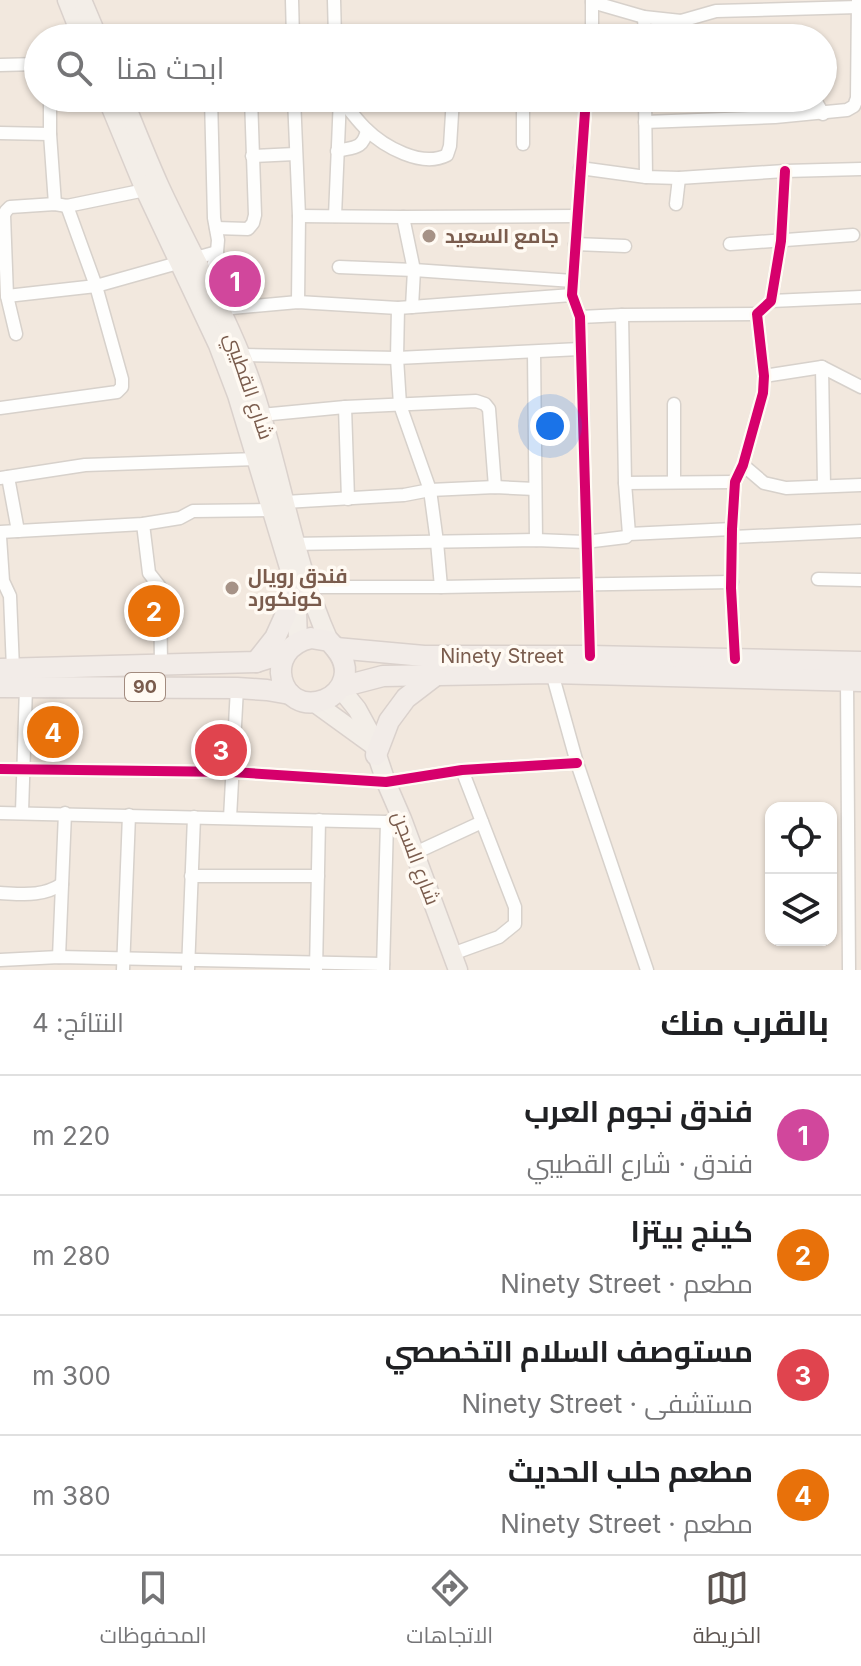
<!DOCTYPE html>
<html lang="ar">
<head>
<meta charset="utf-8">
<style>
	:root { --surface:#fff; --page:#f2f2f2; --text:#202124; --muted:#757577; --line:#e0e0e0; --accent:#5c5450 }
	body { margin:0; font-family:Inter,Cairo,sans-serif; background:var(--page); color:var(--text); direction:rtl }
	.controls { position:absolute; right:24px; bottom:24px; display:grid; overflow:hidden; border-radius:16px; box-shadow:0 2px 6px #0004 }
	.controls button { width:72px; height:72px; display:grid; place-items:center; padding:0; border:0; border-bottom:2px solid var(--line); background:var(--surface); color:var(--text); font:40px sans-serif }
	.you { position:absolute; left:550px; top:426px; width:28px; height:28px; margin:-20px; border:6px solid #fff; border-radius:50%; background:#1a73e8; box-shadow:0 0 0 12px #1a73e833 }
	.badge { display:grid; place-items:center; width:52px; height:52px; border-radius:50%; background:var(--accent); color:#fff; font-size:26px; font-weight:700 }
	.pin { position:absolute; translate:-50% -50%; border:4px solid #fff; box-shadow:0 2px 8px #0006 }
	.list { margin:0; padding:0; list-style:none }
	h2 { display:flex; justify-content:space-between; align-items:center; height:104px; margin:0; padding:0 32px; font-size:34px }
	h2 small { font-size:26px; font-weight:400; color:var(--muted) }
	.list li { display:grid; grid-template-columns:52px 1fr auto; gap:24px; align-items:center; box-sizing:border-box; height:120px; padding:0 32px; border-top:2px solid var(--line) }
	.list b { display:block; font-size:30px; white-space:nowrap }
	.list p { margin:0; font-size:26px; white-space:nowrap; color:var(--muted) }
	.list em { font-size:26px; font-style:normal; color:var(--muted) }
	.icon { flex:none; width:44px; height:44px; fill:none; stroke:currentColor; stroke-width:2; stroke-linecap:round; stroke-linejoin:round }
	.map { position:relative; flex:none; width:861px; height:970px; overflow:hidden; direction:ltr }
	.search { position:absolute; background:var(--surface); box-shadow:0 2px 6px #0004; left:24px; right:24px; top:24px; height:88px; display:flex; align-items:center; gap:20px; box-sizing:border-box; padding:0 28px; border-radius:44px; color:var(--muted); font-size:30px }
	.sheet { height:584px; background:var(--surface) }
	nav { display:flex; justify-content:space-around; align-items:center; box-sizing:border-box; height:112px; border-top:2px solid var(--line); background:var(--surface); font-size:22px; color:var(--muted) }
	nav a { display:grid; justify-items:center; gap:4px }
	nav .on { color:var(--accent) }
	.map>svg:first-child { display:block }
	.residential { fill:#f2e8de; fill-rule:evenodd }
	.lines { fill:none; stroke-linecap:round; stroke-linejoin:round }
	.minor-casing { stroke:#d7d1cb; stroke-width:15 }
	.primary-casing { stroke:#dad1cc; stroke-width:21 }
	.trunk-casing { stroke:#dad1cc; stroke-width:23 }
	.minor { stroke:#fefefd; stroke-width:12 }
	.primary { stroke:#f3eee8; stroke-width:18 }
	.trunk { stroke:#f2ece8; stroke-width:20 }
	.cycleway-casing { stroke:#fffaf3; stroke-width:15 }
	.cycleway { stroke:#d6006c; stroke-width:10 }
	.poi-dot { fill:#a69286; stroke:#fffaf3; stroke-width:3 }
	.labels { text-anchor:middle; stroke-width:7; stroke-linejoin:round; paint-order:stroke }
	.shield { fill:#fffaf3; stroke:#a28b7f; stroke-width:2 }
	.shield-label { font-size:18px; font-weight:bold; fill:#7a5c4d }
	.poi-label { font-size:20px; font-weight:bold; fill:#7a5c4d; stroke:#fffaf3; text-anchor:start }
	.street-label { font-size:20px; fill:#7a5c4d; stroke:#fffaf3 }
</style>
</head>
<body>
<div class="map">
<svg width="861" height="970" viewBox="0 0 861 970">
	<rect width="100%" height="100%" fill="#f9f5f0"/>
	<path class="residential" d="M0 0H861V970H0ZM38 38H823V98H38ZM771 808H831V940H771Z"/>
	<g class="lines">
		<defs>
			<g id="minor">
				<path d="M292 0 293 38"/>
				<path d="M334 0 335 38"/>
				<path d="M592 2 644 17 681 21 716 11 858 7"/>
				<path d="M644 17 645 38"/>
				<path d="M681 21 687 38"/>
				<path d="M592 38V0"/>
				<path d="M0 65 38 64"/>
				<path d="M50 98V134L55 204"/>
				<path d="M294 98 299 216 298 302"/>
				<path d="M340 98C348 108 356 119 365 128 384 147 422 168 447 155L450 146 453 98"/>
				<path d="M586 98 572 295 580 317 590 656"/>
				<path d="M645 98 646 177"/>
				<path d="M814 98 823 114"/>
				<path d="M645 122 775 117 847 110 854 106 857 98 858 0"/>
				<path d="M0 133 50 134"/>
				<path d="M523 144V98"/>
				<path d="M337 151C353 147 363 150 367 130"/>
				<path d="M252 156 295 154"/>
				<path d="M580 168 646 177 679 178 785 171 861 169"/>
				<path d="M676 204 679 178"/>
				<path d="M299 216 403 217 577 216"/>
				<path d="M335 216 340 98"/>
				<path d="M403 217 414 270 412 307"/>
				<path d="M216 228 248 229 253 223 255 215 251 98"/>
				<path d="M575 244 625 246"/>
				<path d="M730 244 853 235"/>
				<path d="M339 267 414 270 573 281"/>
				<path d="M204 274 213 267 217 252 218 240 214 218 211 98"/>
				<path d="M7 296 96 286 217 252"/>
				<path d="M771 301 861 297"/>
				<path d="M398 308 397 358 400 405 430 490 437 542 441 587"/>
				<path d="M221 309 298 302 398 308 572 295"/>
				<path d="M622 315 625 483 629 534"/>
				<path d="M580 317 622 315 757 314"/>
				<path d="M16 334 7 296 4 215 6 211 10 207 55 204 67 206 145 190"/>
				<path d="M534 352 536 540"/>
				<path d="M241 355 397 358 580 349"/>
				<path d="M822 367 824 486"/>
				<path d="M764 376 822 367 861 387"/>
				<path d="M674 404V482"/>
				<path d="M345 407 348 499"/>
				<path d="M0 408 117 392 122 387V379L96 286 67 206"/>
				<path d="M261 415 345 407 476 401 485 404 489 409 495 487"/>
				<path d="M743 465 764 483 786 488 861 485"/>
				<path d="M8 477 18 531"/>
				<path d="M0 478 85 465 257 459"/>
				<path d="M625 483 735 482"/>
				<path d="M285 502 404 495 430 490 495 487 535 489"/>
				<path d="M143 524 149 573 160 587 161 665"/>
				<path d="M0 532 143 524 180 518 193 511 272 510"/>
				<path d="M0 537 3 581 10 596 13 669"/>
				<path d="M733 537 861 531"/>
				<path d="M289 544 536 540 585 542 626 537 629 534 732 529"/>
				<path d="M818 579 861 580"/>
				<path d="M309 587H441L732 582"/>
				<path d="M735 659 731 588 732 529 735 482 743 465 763 393 764 376 757 314 771 301 781 241 785 171"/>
				<path d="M552 673 577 763 647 970"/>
				<path d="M847 680 849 970"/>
				<path d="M0 769 232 772 386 782 462 770 577 763"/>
				<path d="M22 812 26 687"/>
				<path d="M0 813 387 822 402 819"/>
				<path d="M230 818 237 688"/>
				<path d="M415 853 482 822"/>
				<path d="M191 876H318"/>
				<path d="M0 893C23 894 42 897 62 884"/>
				<path d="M452 954 499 937 515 924V907L462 770"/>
				<path d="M59 957 65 813"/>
				<path d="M0 960 59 957 383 964"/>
				<path d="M123 970 129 815"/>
				<path d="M188 970 194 817"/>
				<path d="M316 970 319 820"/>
				<path d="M383 970 387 822"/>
			</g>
			<g id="primary">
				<path d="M67 0 82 38"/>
				<path d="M82 0 98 38"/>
				<path d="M107 98 145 190 218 345 237 395 290 571 297 611 298 642"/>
				<path d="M123 98C135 128 147 158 160 187 190 252 226 312 250 379 280 464 292 559 329 641"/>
				<path d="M340 688 357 709 369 731 386 782 402 819 458 970"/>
				<path d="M315 703 373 745"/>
			</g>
			<g id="trunk">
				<path d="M311 638 329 641C339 651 348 663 344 678 342 688 333 697 324 700 279 716 261 649 311 638Z"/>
				<path d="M336 648 424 656H590L861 662"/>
				<path d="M256 662 275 638 294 596"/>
				<path d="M0 669 256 662 285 653"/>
				<path d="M0 687 237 688 267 690 290 694"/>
				<path d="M341 687 383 676 552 673 861 681"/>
				<path d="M376 755 389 721 406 698 436 675"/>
			</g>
		</defs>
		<use href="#minor" class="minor-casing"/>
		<use href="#primary" class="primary-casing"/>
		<use href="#trunk" class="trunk-casing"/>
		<use href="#minor" class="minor"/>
		<use href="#primary" class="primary"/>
		<use href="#trunk" class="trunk"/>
		<defs>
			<g id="cycleway">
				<path d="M586 98 572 295 580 317 590 656"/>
				<path d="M735 659 731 588 732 529 735 482 743 465 763 393 764 376 757 314 771 301 781 241 785 171"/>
				<path d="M0 769 232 772 386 782 462 770 577 763"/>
			</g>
		</defs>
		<use href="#cycleway" class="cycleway-casing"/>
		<use href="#cycleway" class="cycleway"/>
	</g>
	<g class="poi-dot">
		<circle cx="429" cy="236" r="8"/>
		<circle cx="232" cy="588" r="8"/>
	</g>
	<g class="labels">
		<rect class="shield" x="125" y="673" width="40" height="28" rx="6"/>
		<g class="shield-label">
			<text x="145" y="693">90</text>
		</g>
		<g class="poi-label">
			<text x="445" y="243">جامع السعيد</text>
			<text x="248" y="583">فندق رويال<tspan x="248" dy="23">كونكورد</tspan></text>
		</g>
		<g class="street-label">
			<text transform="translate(249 386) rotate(71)" y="7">شارع القطيبي</text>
			<text x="502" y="663">Ninety Street</text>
			<text transform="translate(416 858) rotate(69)" y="7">شارع السجن</text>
		</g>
	</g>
</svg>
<div class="controls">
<button><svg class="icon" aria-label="locate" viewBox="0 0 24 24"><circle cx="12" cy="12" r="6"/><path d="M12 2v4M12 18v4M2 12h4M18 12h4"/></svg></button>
<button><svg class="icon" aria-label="layers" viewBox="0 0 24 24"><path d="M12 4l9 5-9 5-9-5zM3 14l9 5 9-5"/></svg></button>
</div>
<div class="you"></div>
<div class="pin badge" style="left:235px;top:281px;background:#d1479c">1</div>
<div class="pin badge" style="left:154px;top:611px;background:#e8710a">2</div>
<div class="pin badge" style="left:221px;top:750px;background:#e0444e">3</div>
<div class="pin badge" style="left:53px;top:732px;background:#e8710a">4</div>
<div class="search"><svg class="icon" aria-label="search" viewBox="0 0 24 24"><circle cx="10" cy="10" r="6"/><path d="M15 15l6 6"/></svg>ابحث هنا</div>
</div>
<section class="sheet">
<h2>بالقرب منك<small>النتائج: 4</small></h2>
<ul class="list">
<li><span class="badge" style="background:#d1479c">1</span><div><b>فندق نجوم العرب</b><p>فندق · شارع القطيبي</p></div><em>220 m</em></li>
<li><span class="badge" style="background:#e8710a">2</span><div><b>كينج بيتزا</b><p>مطعم · Ninety Street</p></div><em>280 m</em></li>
<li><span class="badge" style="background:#e0444e">3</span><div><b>مستوصف السلام التخصصي</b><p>مستشفى · Ninety Street</p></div><em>300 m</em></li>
<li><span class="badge" style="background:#e8710a">4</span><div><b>مطعم حلب الحديث</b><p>مطعم · Ninety Street</p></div><em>380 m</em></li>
</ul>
</section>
<nav>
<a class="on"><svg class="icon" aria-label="map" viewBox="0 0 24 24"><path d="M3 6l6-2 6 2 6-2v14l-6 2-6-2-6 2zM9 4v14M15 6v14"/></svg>الخريطة</a>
<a><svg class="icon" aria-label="directions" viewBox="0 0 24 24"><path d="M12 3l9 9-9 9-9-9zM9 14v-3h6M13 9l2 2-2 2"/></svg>الاتجاهات</a>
<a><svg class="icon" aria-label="saved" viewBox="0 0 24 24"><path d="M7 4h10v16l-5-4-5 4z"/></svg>المحفوظات</a>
</nav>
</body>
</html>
